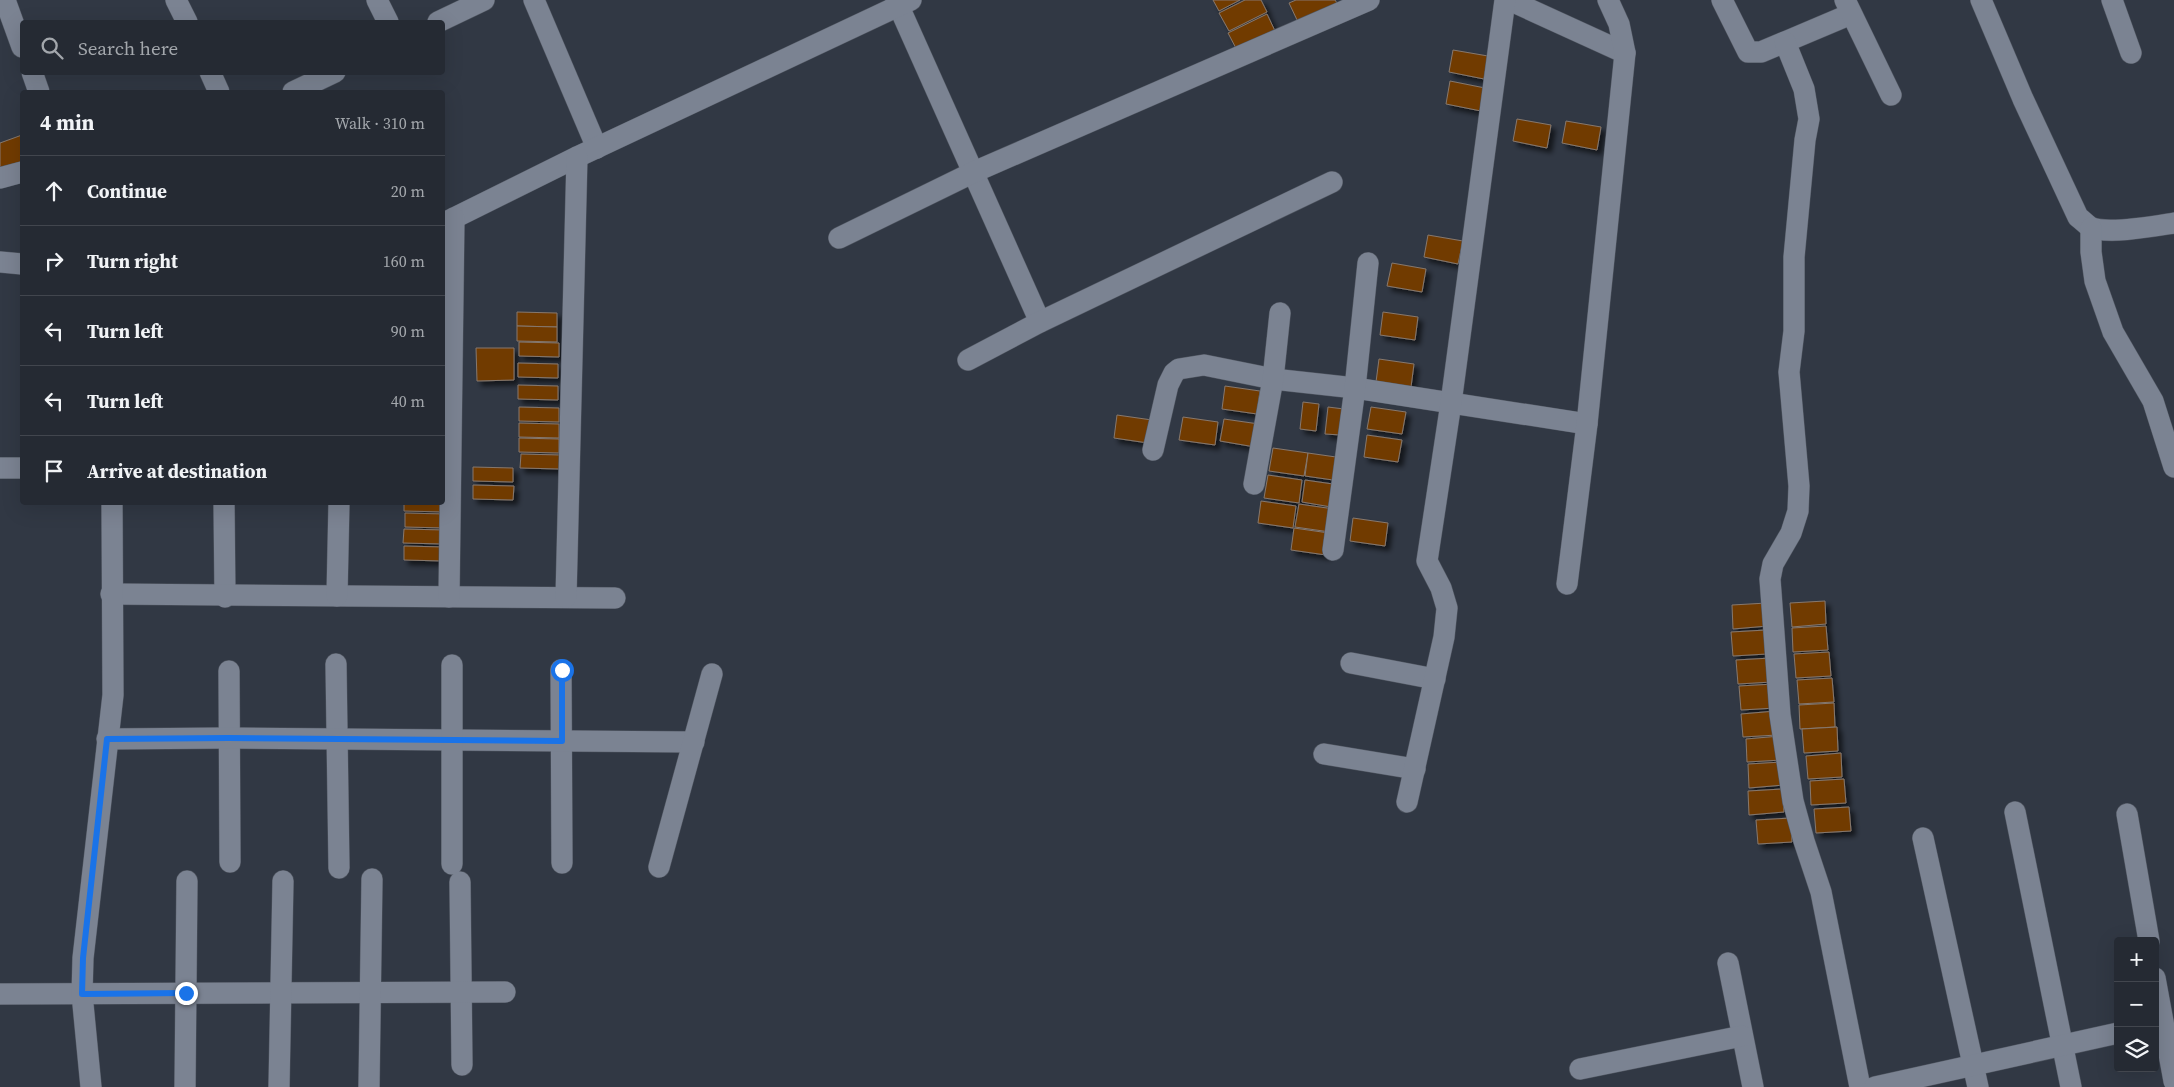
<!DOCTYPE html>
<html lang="en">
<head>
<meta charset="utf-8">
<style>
	:root { --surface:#252a33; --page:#31363f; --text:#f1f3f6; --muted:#a3a7ac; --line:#42464e }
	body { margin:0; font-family:"Source Serif 4",serif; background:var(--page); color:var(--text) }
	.controls { position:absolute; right:15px; bottom:15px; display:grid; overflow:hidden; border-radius:5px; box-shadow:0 5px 20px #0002 }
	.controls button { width:45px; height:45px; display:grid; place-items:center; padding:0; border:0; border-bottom:1px solid var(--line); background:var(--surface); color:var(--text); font:25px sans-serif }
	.stop { position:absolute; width:15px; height:15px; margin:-11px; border:4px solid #1a73e8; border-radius:50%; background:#fff }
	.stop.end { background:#1a73e8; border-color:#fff; box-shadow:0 1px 5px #0008 }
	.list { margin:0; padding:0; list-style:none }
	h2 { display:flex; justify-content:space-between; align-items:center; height:65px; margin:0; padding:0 20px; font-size:21px }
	h2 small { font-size:16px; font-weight:400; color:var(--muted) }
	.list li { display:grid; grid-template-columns:32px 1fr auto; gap:15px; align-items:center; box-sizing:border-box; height:70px; padding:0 20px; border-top:1px solid var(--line) }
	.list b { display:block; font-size:19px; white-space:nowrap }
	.list em { font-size:16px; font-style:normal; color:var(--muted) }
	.icon { flex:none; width:28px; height:28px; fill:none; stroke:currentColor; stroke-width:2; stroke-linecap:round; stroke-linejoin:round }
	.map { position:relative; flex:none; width:2174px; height:1087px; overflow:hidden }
	.search { position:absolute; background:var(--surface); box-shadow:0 5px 20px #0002; left:20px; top:20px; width:425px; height:55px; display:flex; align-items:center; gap:12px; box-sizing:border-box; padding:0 18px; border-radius:5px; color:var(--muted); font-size:19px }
	.panel { position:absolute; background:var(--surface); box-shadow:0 5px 20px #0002; left:20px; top:90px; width:425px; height:415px; border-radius:5px }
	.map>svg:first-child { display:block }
	.building { fill:#713b04; stroke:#86786d; filter:url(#shadow) }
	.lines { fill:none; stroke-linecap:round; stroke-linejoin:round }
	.minor-casing { stroke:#505661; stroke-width:22 }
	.minor { stroke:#7b8392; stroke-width:21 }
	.route { stroke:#1a73e8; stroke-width:6 }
</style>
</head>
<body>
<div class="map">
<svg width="2174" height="1087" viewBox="0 0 2174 1087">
	<defs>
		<filter id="shadow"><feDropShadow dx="4.5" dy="4.5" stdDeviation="2.5" flood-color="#0009"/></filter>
	</defs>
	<rect width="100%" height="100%" fill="#313844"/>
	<g class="building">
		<path d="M1213 0H1240L1219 11Z"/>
		<path d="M1245 0H1261L1267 12 1229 31 1219 13Z"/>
		<path d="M1296 0H1335L1337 3 1298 22 1289 3Z"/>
		<path d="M1267 14 1276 33 1238 52 1228 33Z"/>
		<path d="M1453 50 1488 56 1484 79 1449 72Z"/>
		<path d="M1450 81 1485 88 1481 111 1446 104Z"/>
		<path d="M1517 119 1551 125 1547 148 1513 141Z"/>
		<path d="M1566 121 1601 127 1597 150 1562 143Z"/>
		<path d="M22 135V164L0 172V143Z"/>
		<path d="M1428 235 1463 241 1458 264 1424 257Z"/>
		<path d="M1392 263 1426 269 1422 292 1387 286Z"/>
		<path d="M517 312 557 313V327L517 326Z"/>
		<path d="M1383 312 1418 317 1415 340 1380 335Z"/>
		<path d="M517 326 557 327V342L517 341Z"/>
		<path d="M519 342 559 343V357L519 356Z"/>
		<path d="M476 348H514V380L477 381Z"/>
		<path d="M1379 359 1414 364 1411 387 1376 382Z"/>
		<path d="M518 363 558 364V378L518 377Z"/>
		<path d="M518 385 558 386V400L518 399Z"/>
		<path d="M1225 386 1260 391 1257 414 1222 409Z"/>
		<path d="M1303 402 1319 404 1316 431 1300 429Z"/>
		<path d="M519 407 559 408V422L519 421Z"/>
		<path d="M1328 407 1344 409 1341 435 1325 434Z"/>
		<path d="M1371 407 1406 412 1402 434 1367 429Z"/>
		<path d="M1117 415 1152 420 1148 443 1114 438Z"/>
		<path d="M1183 417 1218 422 1215 445 1179 440Z"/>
		<path d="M1224 419 1259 424 1255 447 1220 441Z"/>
		<path d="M519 423 559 424V438L519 437Z"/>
		<path d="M1367 435 1402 440 1398 462 1364 457Z"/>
		<path d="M519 438 559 439V453L519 452Z"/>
		<path d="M1273 448 1308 453 1304 476 1269 471Z"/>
		<path d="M1308 453 1343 458 1340 481 1305 476Z"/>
		<path d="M521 454 561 455 560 469 520 468Z"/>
		<path d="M473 467 513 468V482L473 481Z"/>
		<path d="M1268 475 1302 480 1299 503 1264 498Z"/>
		<path d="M1305 480 1340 485 1337 508 1302 502Z"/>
		<path d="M473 485 514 486 513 500 473 499Z"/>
		<path d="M1261 501 1296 506 1293 528 1258 523Z"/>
		<path d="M404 502H442L444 512 404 511Z"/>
		<path d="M1299 504 1334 509 1330 532 1295 527Z"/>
		<path d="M405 513 445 514V528L405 527Z"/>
		<path d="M1353 518 1388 523 1385 546 1350 541Z"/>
		<path d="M1294 528 1329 533 1326 555 1291 550Z"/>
		<path d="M404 529 444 530 443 544 403 543Z"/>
		<path d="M404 546 444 547V561L404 560Z"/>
		<path d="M1825 601 1826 624 1792 627 1790 603Z"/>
		<path d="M1767 603 1768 626 1733 629 1732 605Z"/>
		<path d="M1826 626 1828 650 1793 652 1792 628Z"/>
		<path d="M1766 630 1767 654 1733 656 1731 632Z"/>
		<path d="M1829 652 1831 676 1796 678 1794 654Z"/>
		<path d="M1771 658 1772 682 1738 684 1736 660Z"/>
		<path d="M1832 678 1834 702 1799 704 1797 680Z"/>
		<path d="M1774 684 1776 708 1741 710 1739 686Z"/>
		<path d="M1834 703 1835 727 1800 729 1799 705Z"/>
		<path d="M1776 711 1777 735 1743 737 1741 714Z"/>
		<path d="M1837 727 1838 751 1804 753 1802 729Z"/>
		<path d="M1780 736 1782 760 1747 762 1746 739Z"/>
		<path d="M1841 753 1842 777 1808 779 1806 756Z"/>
		<path d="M1782 762 1784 785 1749 788 1748 764Z"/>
		<path d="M1844 779 1846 803 1811 805 1810 781Z"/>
		<path d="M1782 789 1784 812 1749 815 1748 791Z"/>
		<path d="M1849 807 1851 831 1816 833 1814 809Z"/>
		<path d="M1791 818 1792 842 1758 844 1756 820Z"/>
	</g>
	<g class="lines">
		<defs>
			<g id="minor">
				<path d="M5 0 22 47"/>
				<path d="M176 0 187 22"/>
				<path d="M377 0 388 22"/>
				<path d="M534 0 597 148"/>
				<path d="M896 0 1040 322"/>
				<path d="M1509 0 1625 53"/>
				<path d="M1722 0 1748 52H1761L1851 14"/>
				<path d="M1845 0 1891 95"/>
				<path d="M1981 0 2023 99 2078 217C2082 220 2086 224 2090 227 2107 235 2155 226 2174 223"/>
				<path d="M2112 0 2131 53"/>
				<path d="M438 22 484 0"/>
				<path d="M1785 42 1804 89 1809 119 1805 140 1794 257V331L1789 372 1799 486 1798 511 1791 533 1773 564 1770 579 1772 606 1780 715 1793 801 1804 841 1821 892 1860 1087"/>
				<path d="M32 72 39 92"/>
				<path d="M210 72 219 92"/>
				<path d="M293 92 335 72"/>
				<path d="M0 178 22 172"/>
				<path d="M442 224 577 157 911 0"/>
				<path d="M2091 228V252L2095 281 2113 332 2153 401 2174 467"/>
				<path d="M839 238 974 172 1369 0"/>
				<path d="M0 262 22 264"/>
				<path d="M968 360 1040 322 1332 182"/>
				<path d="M1153 450 1168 385 1174 373 1179 369 1204 365 1273 379 1355 388 1587 424"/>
				<path d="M0 468H22"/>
				<path d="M1254 484 1273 379 1280 313"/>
				<path d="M224 502 225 597"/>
				<path d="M1333 550 1355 388 1368 263"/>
				<path d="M1567 584 1587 424 1625 53 1619 24 1608 0"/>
				<path d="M111 594 615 598"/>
				<path d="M337 596 339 502"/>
				<path d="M449 597 454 218"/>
				<path d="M566 597 577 157"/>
				<path d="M1351 663 1435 679"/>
				<path d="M336 664 339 868"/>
				<path d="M561 670 562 863"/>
				<path d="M229 671 230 862"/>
				<path d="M107 739 228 738 694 742"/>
				<path d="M1324 754 1415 769"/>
				<path d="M1407 802 1444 637 1447 608 1441 588 1427 561 1451 403 1505 0"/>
				<path d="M2015 812 2071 1087"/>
				<path d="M2127 814 2149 941"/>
				<path d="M1923 838 1978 1087"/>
				<path d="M452 864V665"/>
				<path d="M659 867 712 674"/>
				<path d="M460 882 462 1065"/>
				<path d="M1728 963 1753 1087"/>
				<path d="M2155 978 2174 1081"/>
				<path d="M0 994 505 992"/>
				<path d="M1580 1069 1742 1036"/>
				<path d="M91 1087 82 994 83 958 113 695 112 502"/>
				<path d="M185 1087 187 881"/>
				<path d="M279 1087 283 881"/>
				<path d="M369 1087 372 879"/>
				<path d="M1875 1087 2118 1033"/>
			</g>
		</defs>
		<use href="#minor" class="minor-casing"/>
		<use href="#minor" class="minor"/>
	</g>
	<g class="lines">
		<path class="route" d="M186 993 82 994 83 958 107 739 228 738 562 741V670"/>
	</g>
</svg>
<div class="controls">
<button>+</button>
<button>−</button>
<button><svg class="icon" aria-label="layers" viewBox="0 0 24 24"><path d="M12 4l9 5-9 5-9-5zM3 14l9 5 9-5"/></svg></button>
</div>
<div class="stop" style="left:562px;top:670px"></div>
<div class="stop end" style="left:186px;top:993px"></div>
<div class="search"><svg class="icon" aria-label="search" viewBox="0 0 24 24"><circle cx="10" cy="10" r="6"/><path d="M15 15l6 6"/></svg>Search here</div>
<section class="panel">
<h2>4 min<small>Walk · 310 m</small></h2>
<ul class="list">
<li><svg class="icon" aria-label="ahead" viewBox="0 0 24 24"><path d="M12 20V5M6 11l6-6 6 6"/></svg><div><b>Continue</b></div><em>20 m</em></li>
<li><svg class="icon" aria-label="right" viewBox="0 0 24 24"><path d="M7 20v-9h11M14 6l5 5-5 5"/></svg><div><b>Turn right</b></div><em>160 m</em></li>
<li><svg class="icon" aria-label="left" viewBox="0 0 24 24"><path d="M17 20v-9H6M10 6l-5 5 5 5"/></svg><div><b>Turn left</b></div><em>90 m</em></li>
<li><svg class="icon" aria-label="left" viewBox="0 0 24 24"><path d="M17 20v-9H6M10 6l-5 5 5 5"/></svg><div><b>Turn left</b></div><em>40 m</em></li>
<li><svg class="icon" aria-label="arrive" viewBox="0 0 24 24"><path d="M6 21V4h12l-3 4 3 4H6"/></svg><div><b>Arrive at destination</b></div></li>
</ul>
</section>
</div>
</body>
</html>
